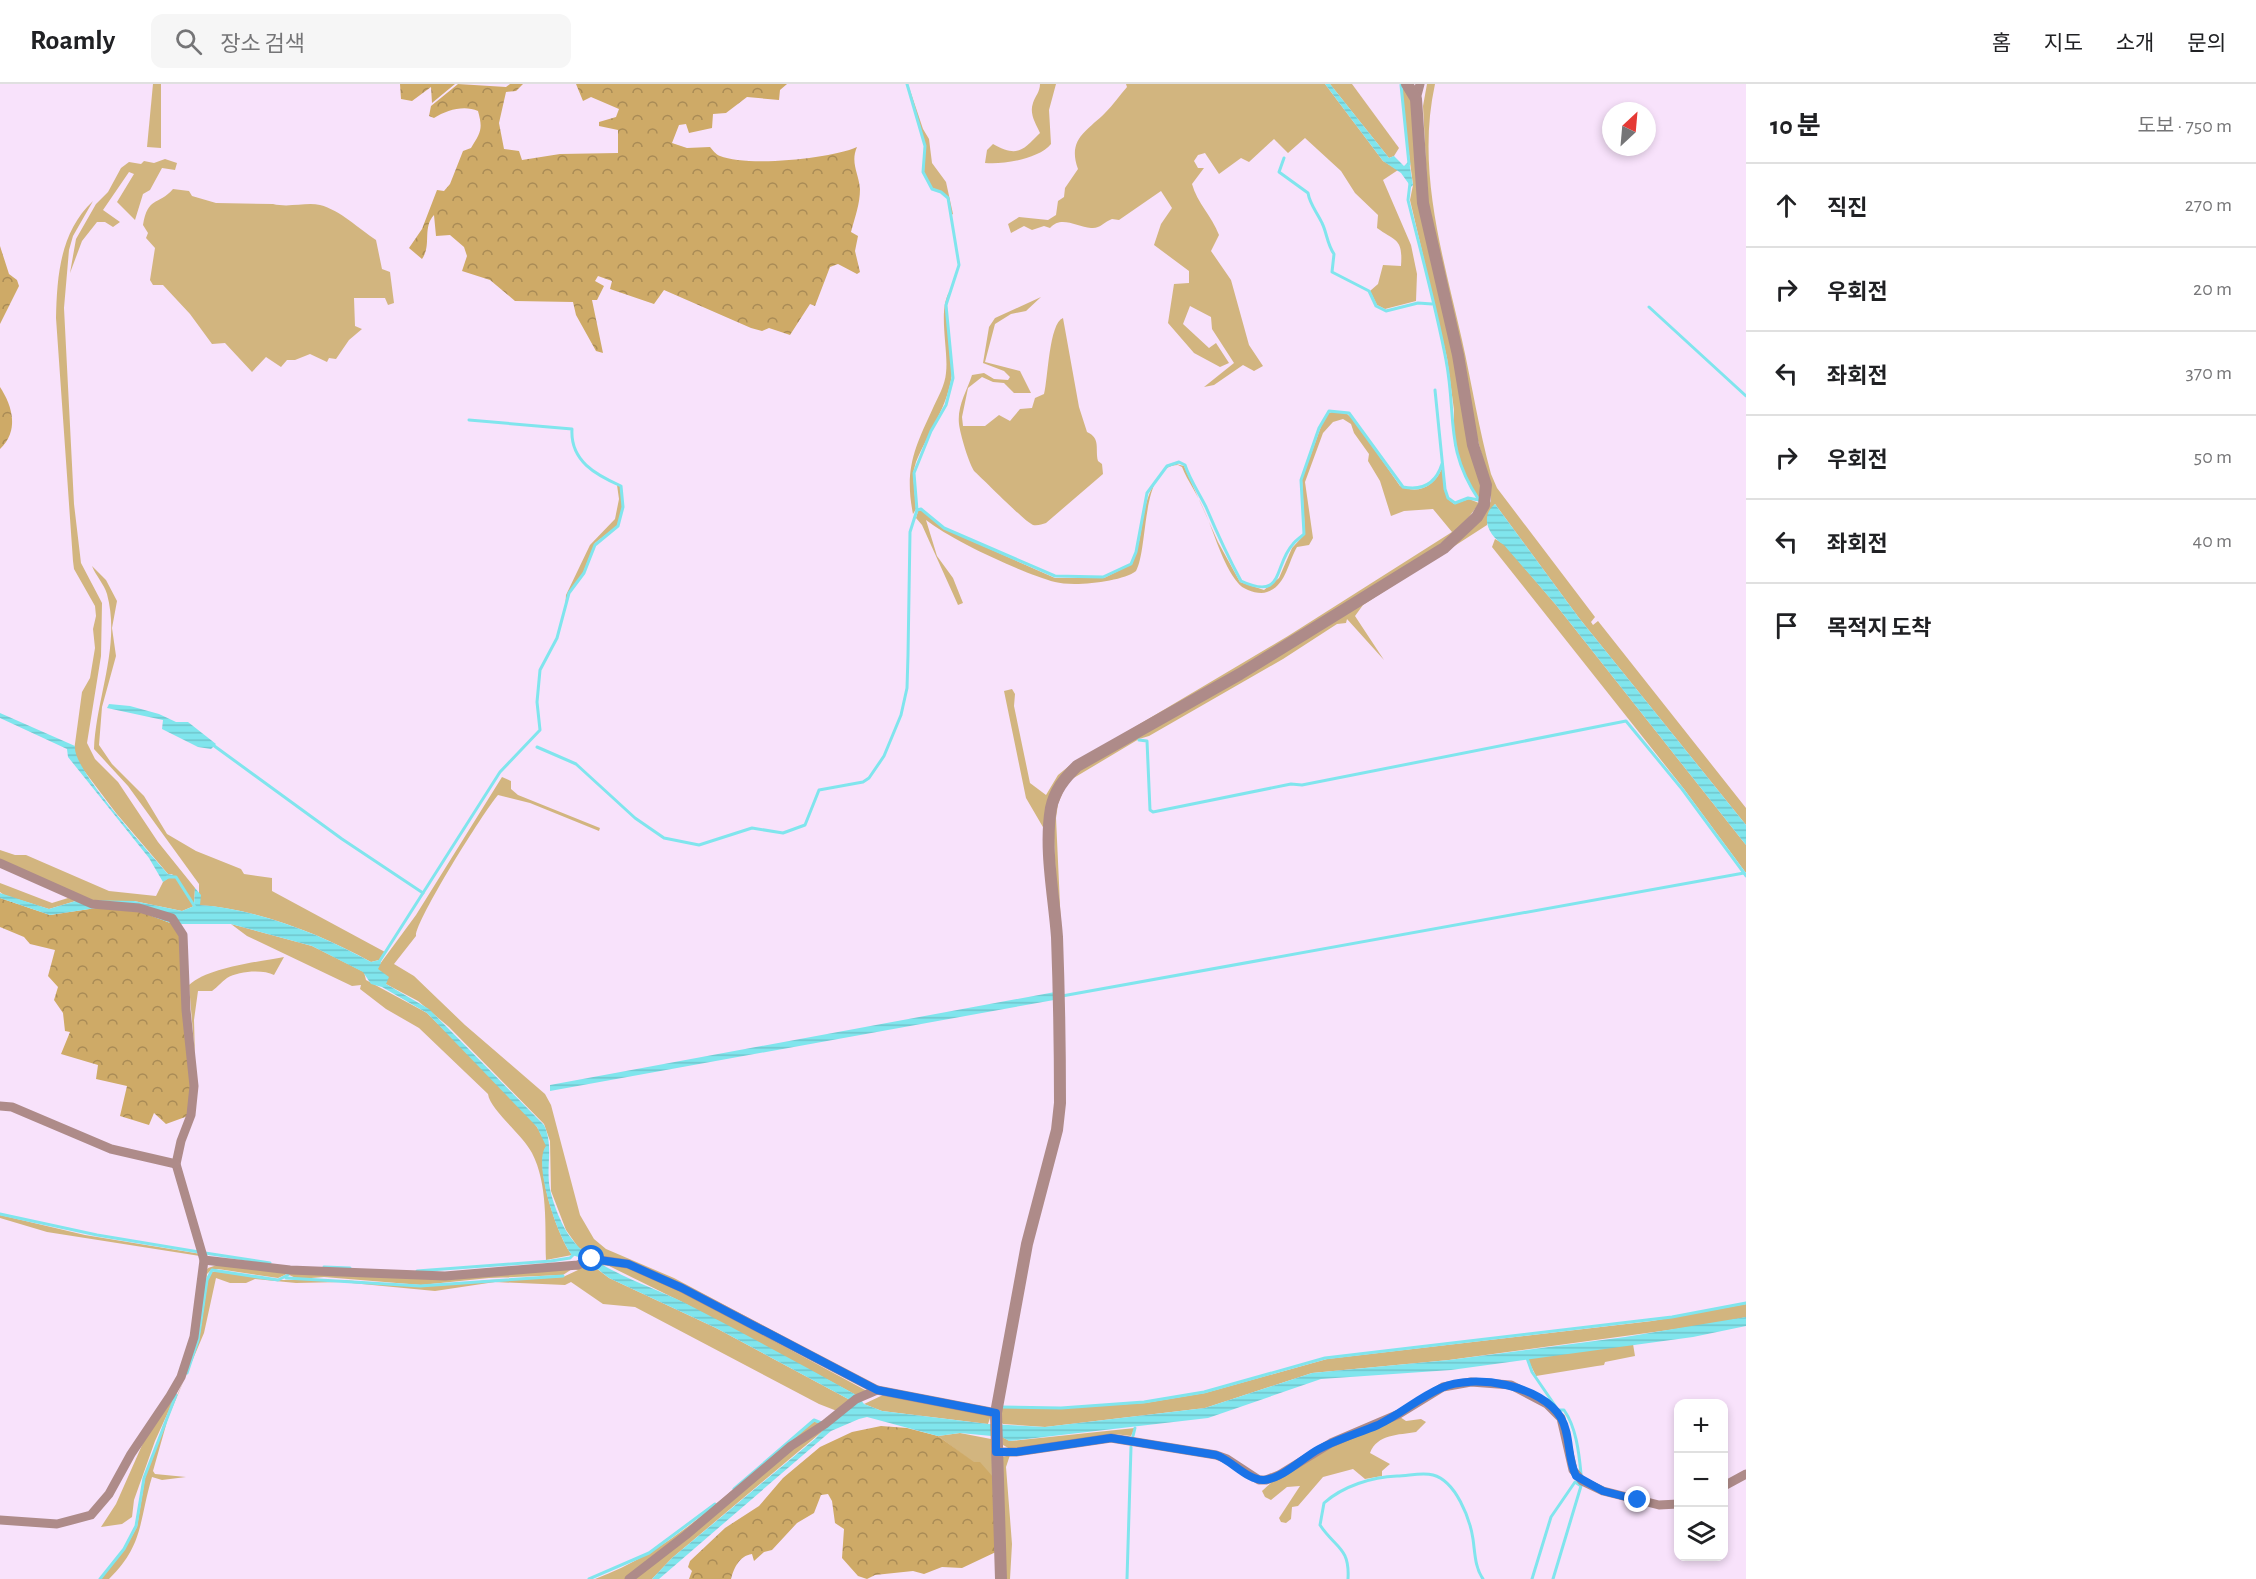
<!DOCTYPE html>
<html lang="ko">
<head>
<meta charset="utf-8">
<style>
	:root { --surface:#fff; --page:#f6f6f6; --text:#202124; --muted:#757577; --line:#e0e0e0 }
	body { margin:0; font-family:"Alegreya Sans","Noto Sans KR",sans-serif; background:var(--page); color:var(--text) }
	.controls { position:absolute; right:18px; bottom:18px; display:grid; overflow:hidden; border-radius:12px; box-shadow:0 3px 9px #0003 }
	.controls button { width:54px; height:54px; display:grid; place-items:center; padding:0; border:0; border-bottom:2px solid var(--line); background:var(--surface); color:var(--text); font:30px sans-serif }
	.compass { position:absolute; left:1602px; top:18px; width:54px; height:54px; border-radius:50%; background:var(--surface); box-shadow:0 3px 9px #0003; rotate:26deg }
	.stop { position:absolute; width:18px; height:18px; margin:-14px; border:4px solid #1a73e8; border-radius:50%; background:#fff }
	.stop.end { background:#1a73e8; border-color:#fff; box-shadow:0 2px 6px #0008 }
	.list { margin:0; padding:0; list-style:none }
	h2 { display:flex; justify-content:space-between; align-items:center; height:78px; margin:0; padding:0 24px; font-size:26px }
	h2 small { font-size:20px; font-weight:400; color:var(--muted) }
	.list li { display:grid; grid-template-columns:39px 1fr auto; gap:18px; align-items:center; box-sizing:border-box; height:84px; padding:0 24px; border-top:2px solid var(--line) }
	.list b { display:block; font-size:22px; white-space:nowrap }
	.list em { font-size:20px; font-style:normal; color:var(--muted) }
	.icon { flex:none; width:33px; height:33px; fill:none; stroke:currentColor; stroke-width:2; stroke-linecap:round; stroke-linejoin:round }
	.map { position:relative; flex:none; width:1746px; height:1495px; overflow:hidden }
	header { display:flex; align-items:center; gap:36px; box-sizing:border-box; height:84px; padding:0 30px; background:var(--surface); border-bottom:2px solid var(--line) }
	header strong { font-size:28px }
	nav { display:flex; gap:33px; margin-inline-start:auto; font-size:21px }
	.search { width:420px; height:54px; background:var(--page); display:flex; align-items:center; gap:15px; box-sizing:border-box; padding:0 21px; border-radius:12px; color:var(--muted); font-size:22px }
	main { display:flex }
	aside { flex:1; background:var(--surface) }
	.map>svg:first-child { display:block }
	.green { fill:#d2b57f }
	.forest { fill:url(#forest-crowns) }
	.water { fill:url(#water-rules) }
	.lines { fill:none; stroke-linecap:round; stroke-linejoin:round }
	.stream { stroke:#80e5ed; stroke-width:3 }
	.minor { stroke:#ae8b89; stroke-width:9 }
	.tertiary { stroke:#ae8b89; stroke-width:12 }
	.route { stroke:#1a73e8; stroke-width:8 }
</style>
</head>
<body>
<header>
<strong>Roamly</strong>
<div class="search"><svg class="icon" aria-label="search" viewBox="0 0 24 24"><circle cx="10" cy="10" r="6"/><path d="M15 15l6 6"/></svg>장소 검색</div>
<nav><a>홈</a><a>지도</a><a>소개</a><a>문의</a></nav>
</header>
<main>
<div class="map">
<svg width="1746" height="1495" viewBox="0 0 1746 1495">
	<defs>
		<pattern id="forest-crowns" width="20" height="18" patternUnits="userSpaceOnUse" patternTransform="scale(1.5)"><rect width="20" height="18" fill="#ceaa67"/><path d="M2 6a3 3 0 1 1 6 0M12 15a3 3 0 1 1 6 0" fill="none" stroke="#a98b56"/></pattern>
		<pattern id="water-rules" width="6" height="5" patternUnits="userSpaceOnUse" patternTransform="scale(1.5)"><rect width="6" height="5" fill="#80e5ed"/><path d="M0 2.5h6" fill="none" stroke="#70c5cc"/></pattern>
	</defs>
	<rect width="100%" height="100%" fill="#f8e2fb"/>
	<g class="green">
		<path d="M153 0H161V64L147 63Z"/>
		<path d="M908 0 923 45 929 55 932 79 946 98 953 130 951 131C949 116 948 109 932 104L924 88 925 62Z"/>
		<path d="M1040 0H1056L1049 26 1051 60C1039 75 1002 81 985 79L987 66 993 60C1018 74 1023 66 1040 49 1036 40 1029 30 1033 19 1035 12 1040 8 1040 0Z"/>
		<path d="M1126 0H1325L1383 77 1398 86 1383 96 1411 161 1417 190 1416 217 1385 225 1377 221 1370 207 1378 200 1383 181 1401 182C1403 154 1396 158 1377 144L1378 131 1355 109 1341 87 1305 54 1288 69 1274 55 1249 78 1241 74 1219 90 1205 69 1198 71 1194 77 1198 84H1204L1192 100C1197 119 1212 132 1219 151L1211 167 1231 196 1249 261 1263 282 1254 287 1243 281 1214 301 1204 303 1234 279 1212 245 1211 233 1190 222 1183 240 1209 264 1216 259 1229 279 1220 283 1194 269 1168 239 1174 200 1189 199V187L1154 161 1161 140 1172 124 1161 107 1119 136 1112 135C1104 138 1100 145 1091 144 1077 143 1061 131 1050 144L1044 142 1032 146 1024 142 1011 149 1008 140 1019 133 1048 136 1056 131 1058 117 1064 113 1065 104 1078 85C1067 55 1087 47 1105 29 1113 21 1120 11 1127 3Z"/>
		<path d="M1330 0H1352L1399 64 1394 72 1389 74Z"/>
		<path d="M1427 0H1435C1416 87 1443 171 1462 256 1472 301 1479 346 1491 390L1497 404 1595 533 1591 538 1593 541 1598 537 1746 724V741L1579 534 1495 420 1487 434V441L1363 521 1355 532 1384 576 1347 535 1346 539 1337 540 1283 575 1149 652 1139 655 1072 695 1065 703 1058 720 1056 734 1064 908H1061L1053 732C1054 710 1065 694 1083 682L1257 582 1449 461 1480 437 1491 417V404L1472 335 1460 264 1428 119 1423 22Z"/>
		<path d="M1404 3 1411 13 1420 121 1482 400 1479 414 1467 397 1454 360V326L1447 274 1410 116 1413 101 1401 9Z"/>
		<path d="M165 75 177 79 175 86 162 84 150 106 143 110 135 136 117 118 134 90 129 88 103 126 120 138 113 143 105 138H97L82 157 70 189 76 155 96 120 108 108 121 84 129 78 141 80 144 77 154 79Z"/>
		<path d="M173 105 189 107 192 112 216 119 273 120C289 124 306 118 320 121 340 126 359 145 376 156L382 185 390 188 394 219 388 221 385 214H354L355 242 362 245 349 256 336 275 329 274 327 278 310 270 295 276H287L281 283 266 273 252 288 225 259 212 260 190 230 163 201H153L150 196 155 164 146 154 148 149 143 141C148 112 158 122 173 105Z"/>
		<path d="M93 117 73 152 69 166 64 224 74 420 81 479 102 519 101 572 87 659 95 675 118 698 158 758 195 804 194 822 182 827 134 817H93L0 777V766L15 771H26L109 807 156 812 163 798 173 790H168L116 729 76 676 74 667 82 608 90 594 95 564 93 545 96 532 95 522 74 485 73 477 56 234C57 192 60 148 93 117Z"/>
		<path d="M952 204C938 231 957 267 951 296 946 325 927 351 916 378L913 389 916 425 913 430C904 385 915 363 933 324 938 313 945 301 946 289 949 265 936 222 952 204Z"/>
		<path d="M1041 213 1026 227 1011 230 995 240 985 278 1020 287 1031 309H1014L1004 299 993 298 982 293 968 304 962 333 963 342H985L999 331 1010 337 1020 325 1032 324 1035 314 1044 310C1048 295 1049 239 1063 234L1079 323 1087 348C1101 354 1095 365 1098 377L1102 380 1103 390 1046 439C1042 440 1038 442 1033 441 1025 438 984 396 975 388 969 381 960 349 959 340 957 322 967 307 972 291L984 289 994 295 1008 296 1010 293 1004 287 983 279 989 243 995 234Z"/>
		<path d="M1335 327 1346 329 1354 336 1400 402C1418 411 1435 402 1442 384L1447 414 1454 420 1469 415 1479 419C1449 468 1365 507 1316 538 1231 589 1147 640 1063 692L1047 750 1026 714 1004 607 1012 605 1015 610 1014 622 1030 699 1046 711 1058 691 1069 682 1288 552 1452 448 1433 425 1404 427 1391 432 1380 397 1368 377 1369 370 1354 349 1351 340 1343 335 1333 338 1323 349 1305 398 1313 454 1309 461 1297 463C1288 478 1286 502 1267 508 1259 511 1243 506 1238 499 1222 480 1214 447 1203 424 1197 409 1188 398 1182 383L1178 381C1140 382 1149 463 1136 487 1122 498 1073 503 1055 498 1022 489 953 457 926 436L937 472 953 494 963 519 958 521 922 441 916 434 918 427 922 426 945 445 1055 494H1104L1132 480C1148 442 1136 415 1168 382L1172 379 1184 382 1218 458 1240 498 1264 506 1279 494 1292 464 1305 450 1302 395 1323 337 1329 329Z"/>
		<path d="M617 401 620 402 623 423 617 442 595 459 583 489 568 510 565 527 566 511 590 461 615 435 619 415Z"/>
		<path d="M1495 455 1504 460 1556 521 1746 761V789L1684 705 1492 463Z"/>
		<path d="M92 482 106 496 117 517 112 544 116 572 102 623 99 661 112 680 144 712 167 750 196 767 241 785 244 790 272 794V807L385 868 379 876 371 878C321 850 257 825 199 821V800L128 702 94 665C96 614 121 562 107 510 104 500 96 492 92 482Z"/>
		<path d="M502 693 511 697V705L518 711 600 744 599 747 530 719 498 711C484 727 415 837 416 852L394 880 414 892 465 941 545 1010 551 1021 580 1131 594 1155 606 1165 674 1194 796 1259 682 1202 593 1174 578 1163 566 1146 551 1107 550 1057 544 1040 449 943 418 917 386 900 377 884 416 831Z"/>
		<path d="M0 799 52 819 68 814 79 816 49 825 4 811 0 808Z"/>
		<path d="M231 840 312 862 364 888 366 896 427 929 526 1029 537 1043 547 1062C532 1079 559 1156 572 1171L546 1176C545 1142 548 1100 532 1069 523 1051 490 1026 488 1010L419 944 386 925 360 905 361 901 352 902 247 852Z"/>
		<path d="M284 873 274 891C263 885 238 887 227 894 221 898 218 903 212 907H198L194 936 195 973 189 901C209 883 258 878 284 873Z"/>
		<path d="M0 1131 85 1151 201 1170 200 1172 47 1148 0 1134Z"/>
		<path d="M588 1178 609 1194 716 1244 850 1316 837 1327 819 1320 635 1223 603 1220 571 1198 565 1201 495 1198 435 1207 341 1198 296 1199 255 1195 246 1199H230L216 1194 204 1249 168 1334 153 1387 155 1390 186 1393 162 1396 152 1393C139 1436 144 1461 109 1495H101L124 1466 137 1443 145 1394 163 1342 185 1294 199 1256 208 1195 212 1188 218 1187 278 1196H344L420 1203 489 1196 563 1193 578 1186 572 1185 563 1191 489 1194 421 1201 324 1193 298 1195 287 1190 278 1194 218 1185 211 1186 207 1190 197 1256 189 1282 155 1357 134 1416 132 1433 122 1440 101 1443 116 1420 147 1350 182 1293 196 1253 204 1190 208 1184 217 1181 268 1187 446 1194 553 1186 577 1183Z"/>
		<path d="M605 1180 628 1182 681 1207 867 1307 858 1312 684 1219Z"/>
		<path d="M1746 1220V1233L1713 1240 1449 1276 1312 1289 1205 1324 1045 1343 1003 1340 1000 1337 999 1323 1062 1324 1145 1319 1205 1309 1327 1275 1652 1237Z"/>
		<path d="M1633 1260 1635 1272 1605 1278 1604 1281 1597 1282 1536 1292 1527 1274Z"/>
		<path d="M883 1311 991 1331 988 1340 882 1327 864 1320Z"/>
		<path d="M1400 1333 1406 1337 1421 1335 1426 1338 1416 1348C1399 1351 1377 1350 1370 1369L1390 1380 1382 1387V1392L1365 1395 1353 1385 1323 1393 1298 1422 1292 1423 1291 1435 1286 1439 1281 1438 1279 1434 1300 1402 1287 1403 1271 1416 1265 1413 1262 1407C1300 1370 1353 1353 1400 1333Z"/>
		<path d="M815 1337 821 1341 625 1495H595C686 1461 740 1393 815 1337Z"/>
		<path d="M1135 1344 1131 1352 1115 1350 1010 1365 1003 1361 1002 1353 1010 1357Z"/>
		<path d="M824 1346 672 1474 652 1495H634L792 1364Z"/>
		<path d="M960 1349 991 1355 994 1394 938 1352Z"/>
		<path d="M1010 1371 1006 1383 1012 1460 1010 1495H1004L1003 1373Z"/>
	</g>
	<g class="forest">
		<path d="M400 0H455L432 19 431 3 412 17 401 15Z"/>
		<path d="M458 0 506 3 510 0H523L516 7 506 8 499 39 504 65 519 67 522 76 560 70 618 69V46L599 42V38L616 33 619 25 591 13 583 17 576 0H787L780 6 779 16 747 13 726 29 713 30 712 44 689 49 686 40 679 41 672 59 687 64 710 63C713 66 715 70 720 72 747 83 830 75 857 63 850 79 859 90 860 105 860 120 855 133 851 148L858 152 855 167 860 188 857 190 838 180 830 183 815 222 810 220 790 251 769 244 762 247 751 244 664 206 654 220 610 205 612 197 598 192 595 197 604 202 597 216H592L603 269 596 267 576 231 573 218 515 217 490 196 462 187 467 172 464 163 450 151 436 152 434 131C422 144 432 161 422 175L409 164 422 145 437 106 444 107 450 100 463 67 471 64C481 48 483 45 478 27 464 21 447 26 434 34L429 32 431 22Z"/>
		<path d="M0 162 9 190 17 196 19 202 0 240Z"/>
		<path d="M0 303C13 323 19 347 0 365Z"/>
		<path d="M0 814 50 831 96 824 141 828 173 840 182 853 192 1002 188 1032 166 1040 154 1029 149 1041 120 1032 127 1002 96 995 98 981 61 970 70 948 65 947 63 929 54 916 58 903 48 892 55 866 30 860 24 853 0 843Z"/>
		<path d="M881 1342 907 1344 938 1352 974 1378H980L994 1394 998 1467 962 1484 942 1483 924 1490 913 1487 875 1491 867 1495 858 1492 842 1474 844 1445 835 1439 832 1417 828 1410 821 1411 814 1429 797 1439 772 1466 764 1468 754 1477 752 1470C739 1472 734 1484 731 1495H689L692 1487 688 1483 690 1477 725 1444 759 1422 783 1394 820 1363 852 1348Z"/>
	</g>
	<g class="water">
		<path d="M1325 0H1330L1389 74 1394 72 1404 82 1409 77 1413 101 1411 103 1401 89 1383 77Z"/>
		<path d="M1495 420 1579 534 1746 741V761L1556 521 1504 461C1489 452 1479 433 1495 420Z"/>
		<path d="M109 620 130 622 159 630 176 638H188L216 660 211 665 198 663 162 645 163 636 107 624Z"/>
		<path d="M0 629 75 662C71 684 151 770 168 790L174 791 163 798 149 774 68 673 67 665 0 634Z"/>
		<path d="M195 804 201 811 200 821C257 825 321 850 371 878L379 876 381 879 378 885 389 893 386 900 429 925 544 1041C553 1060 547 1078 549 1099 551 1115 561 1141 571 1154 593 1185 651 1202 685 1219 743 1249 801 1280 858 1312L864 1320 882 1327 988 1340 1045 1343 1205 1324 1312 1289 1449 1276 1625 1253 1746 1233V1242L1693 1253 1451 1286 1321 1295 1208 1334 1009 1357 1002 1353 960 1349 938 1352 867 1333 859 1335 831 1347 659 1495H652L672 1474 816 1354 850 1316 716 1244 609 1194 585 1175 572 1171C559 1156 532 1080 546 1062L537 1043 427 929 382 903 371 900 363 888 312 862 231 840H173L141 828 96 824 50 831 0 814V809L49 825 79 816 134 817 182 827 194 822Z"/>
		<path d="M1055 908 1054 916 550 1007V1001Z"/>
	</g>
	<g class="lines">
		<g class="stream">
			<path d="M1401 1 1409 80"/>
			<path d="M1284 74 1279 88 1308 109C1310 121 1317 128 1322 139 1327 149 1327 160 1334 170L1332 188 1369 207 1376 222 1386 227 1418 219 1432 220"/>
			<path d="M1410 99 1408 116C1421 169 1436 223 1446 276 1457 333 1444 364 1479 416"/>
			<path d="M1649 223 1746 312"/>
			<path d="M1435 306 1445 405 1448 414 1455 419 1468 414 1479 416"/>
			<path d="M917 426 921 425 944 444 1055 492 1103 493 1131 480 1136 468 1147 409 1167 382 1179 378 1185 381C1190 396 1199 409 1206 423 1217 449 1228 473 1241 497 1285 517 1273 482 1293 460 1296 456 1300 454 1304 450L1301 396 1319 344 1329 327 1349 329 1403 403C1423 407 1436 399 1442 380"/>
			<path d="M1139 656 1147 657 1150 726 1153 728 1291 700 1302 701 1626 637 1682 705 1744 789"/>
			<path d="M213 661 342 755 423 809"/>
			<path d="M537 663 576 680 635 734 664 754 699 761 752 744 783 749 805 741 819 706 863 698 869 694 884 672 901 631 907 604 908 571 910 448 917 426 914 389 931 347 946 321 953 294 946 221 959 181 948 114 941 108 932 105 923 88 925 62 907 0"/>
			<path d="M167 793H176L195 823"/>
			<path d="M379 878 500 688 540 646 537 618 540 586 557 554 569 509 584 489 595 461 618 442 623 423 621 402C596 391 570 377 572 345L469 336"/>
			<path d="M1062 912 1744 789 1746 792"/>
			<path d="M0 1130 97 1151 199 1168"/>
			<path d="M205 1169 270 1179"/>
			<path d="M324 1183 350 1184"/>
			<path d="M417 1187 551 1177 570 1174 575 1169"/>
			<path d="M286 1194 420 1202 563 1192"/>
			<path d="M1527 1274 1532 1288 1558 1326H1564C1576 1343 1579 1368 1581 1390"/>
			<path d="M187 1289 198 1256 207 1196 212 1186 278 1196 288 1191"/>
			<path d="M1002 1323 1061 1324 1144 1318 1204 1308 1325 1274 1672 1233 1746 1219"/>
			<path d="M1133 1352 1135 1344"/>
			<path d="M734 1405 814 1336 824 1340"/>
			<path d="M100 1495 124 1465 136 1442 144 1394 176 1311"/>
			<path d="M589 1495 649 1469 715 1420"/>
			<path d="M1127 1495 1131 1363"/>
			<path d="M1348 1495C1350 1463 1335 1464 1320 1441L1324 1419C1343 1402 1372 1393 1397 1392 1408 1392 1422 1388 1433 1391 1456 1397 1470 1435 1473 1455 1475 1469 1475 1484 1483 1495"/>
			<path d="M1532 1495 1551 1433 1575 1398 1581 1402 1553 1495"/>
		</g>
		<g class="minor">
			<path d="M1416 15 1420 0"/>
			<path d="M0 779 92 820 139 824 172 834 183 851 186 926 194 1002 191 1031 181 1057 176 1080 204 1176 194 1253 181 1293 170 1312 131 1370 109 1410 91 1431 57 1440 0 1436"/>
			<path d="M0 1022 12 1023 111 1065 176 1080"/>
			<path d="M204 1176 290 1186 445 1192 578 1181 592 1175 628 1180 682 1204 877 1306"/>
			<path d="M996 1368H1016L1111 1354 1216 1371 1227 1375 1259 1396H1266L1279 1391 1331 1359 1399 1330 1443 1303 1471 1298 1511 1301 1547 1320 1561 1334 1573 1386 1582 1397 1603 1407 1659 1421 1678 1420"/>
			<path d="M1724 1402 1746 1390"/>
			<path d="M629 1495 686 1451 791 1362 825 1340 856 1315 877 1306 996 1329"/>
		</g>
		<path class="tertiary" d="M1001 1495 996 1329 1027 1160 1057 1046 1060 1019C1060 964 1059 908 1057 853 1054 812 1044 765 1051 724 1055 706 1064 695 1077 682L1240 590 1444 464 1477 433 1484 421 1486 401 1473 361 1458 271 1423 119 1416 15 1407 0"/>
	</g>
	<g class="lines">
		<path class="route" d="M592 1175 628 1180 682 1204 877 1306 996 1329V1368H1016L1111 1354 1216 1371C1231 1376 1248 1397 1264 1396 1284 1394 1302 1374 1319 1365 1338 1355 1359 1349 1378 1341 1401 1330 1418 1314 1441 1304 1474 1289 1542 1301 1561 1334 1571 1351 1567 1374 1576 1392L1603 1407 1638 1416"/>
	</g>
</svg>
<div class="controls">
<button>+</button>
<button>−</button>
<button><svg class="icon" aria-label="layers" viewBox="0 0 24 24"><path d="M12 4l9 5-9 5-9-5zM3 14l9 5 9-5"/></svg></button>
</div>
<svg class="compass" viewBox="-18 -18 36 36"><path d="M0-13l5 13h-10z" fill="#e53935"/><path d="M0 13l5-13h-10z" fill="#757577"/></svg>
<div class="stop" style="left:592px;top:1175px"></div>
<div class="stop end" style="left:1638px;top:1416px"></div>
</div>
<aside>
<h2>10 분<small>도보 · 750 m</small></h2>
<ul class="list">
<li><svg class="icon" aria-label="ahead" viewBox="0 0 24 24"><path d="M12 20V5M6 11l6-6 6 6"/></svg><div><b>직진</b></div><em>270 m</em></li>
<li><svg class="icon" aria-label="right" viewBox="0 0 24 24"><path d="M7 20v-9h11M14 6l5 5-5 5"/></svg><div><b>우회전</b></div><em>20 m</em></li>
<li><svg class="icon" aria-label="left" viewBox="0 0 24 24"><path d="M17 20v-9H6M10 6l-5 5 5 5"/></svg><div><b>좌회전</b></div><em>370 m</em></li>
<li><svg class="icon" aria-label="right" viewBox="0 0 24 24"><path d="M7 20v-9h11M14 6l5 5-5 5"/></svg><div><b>우회전</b></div><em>50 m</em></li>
<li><svg class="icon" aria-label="left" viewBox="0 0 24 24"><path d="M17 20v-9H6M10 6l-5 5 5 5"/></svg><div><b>좌회전</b></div><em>40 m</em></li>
<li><svg class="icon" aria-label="arrive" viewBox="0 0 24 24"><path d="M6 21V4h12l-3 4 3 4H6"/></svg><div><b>목적지 도착</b></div></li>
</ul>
</aside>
</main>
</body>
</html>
